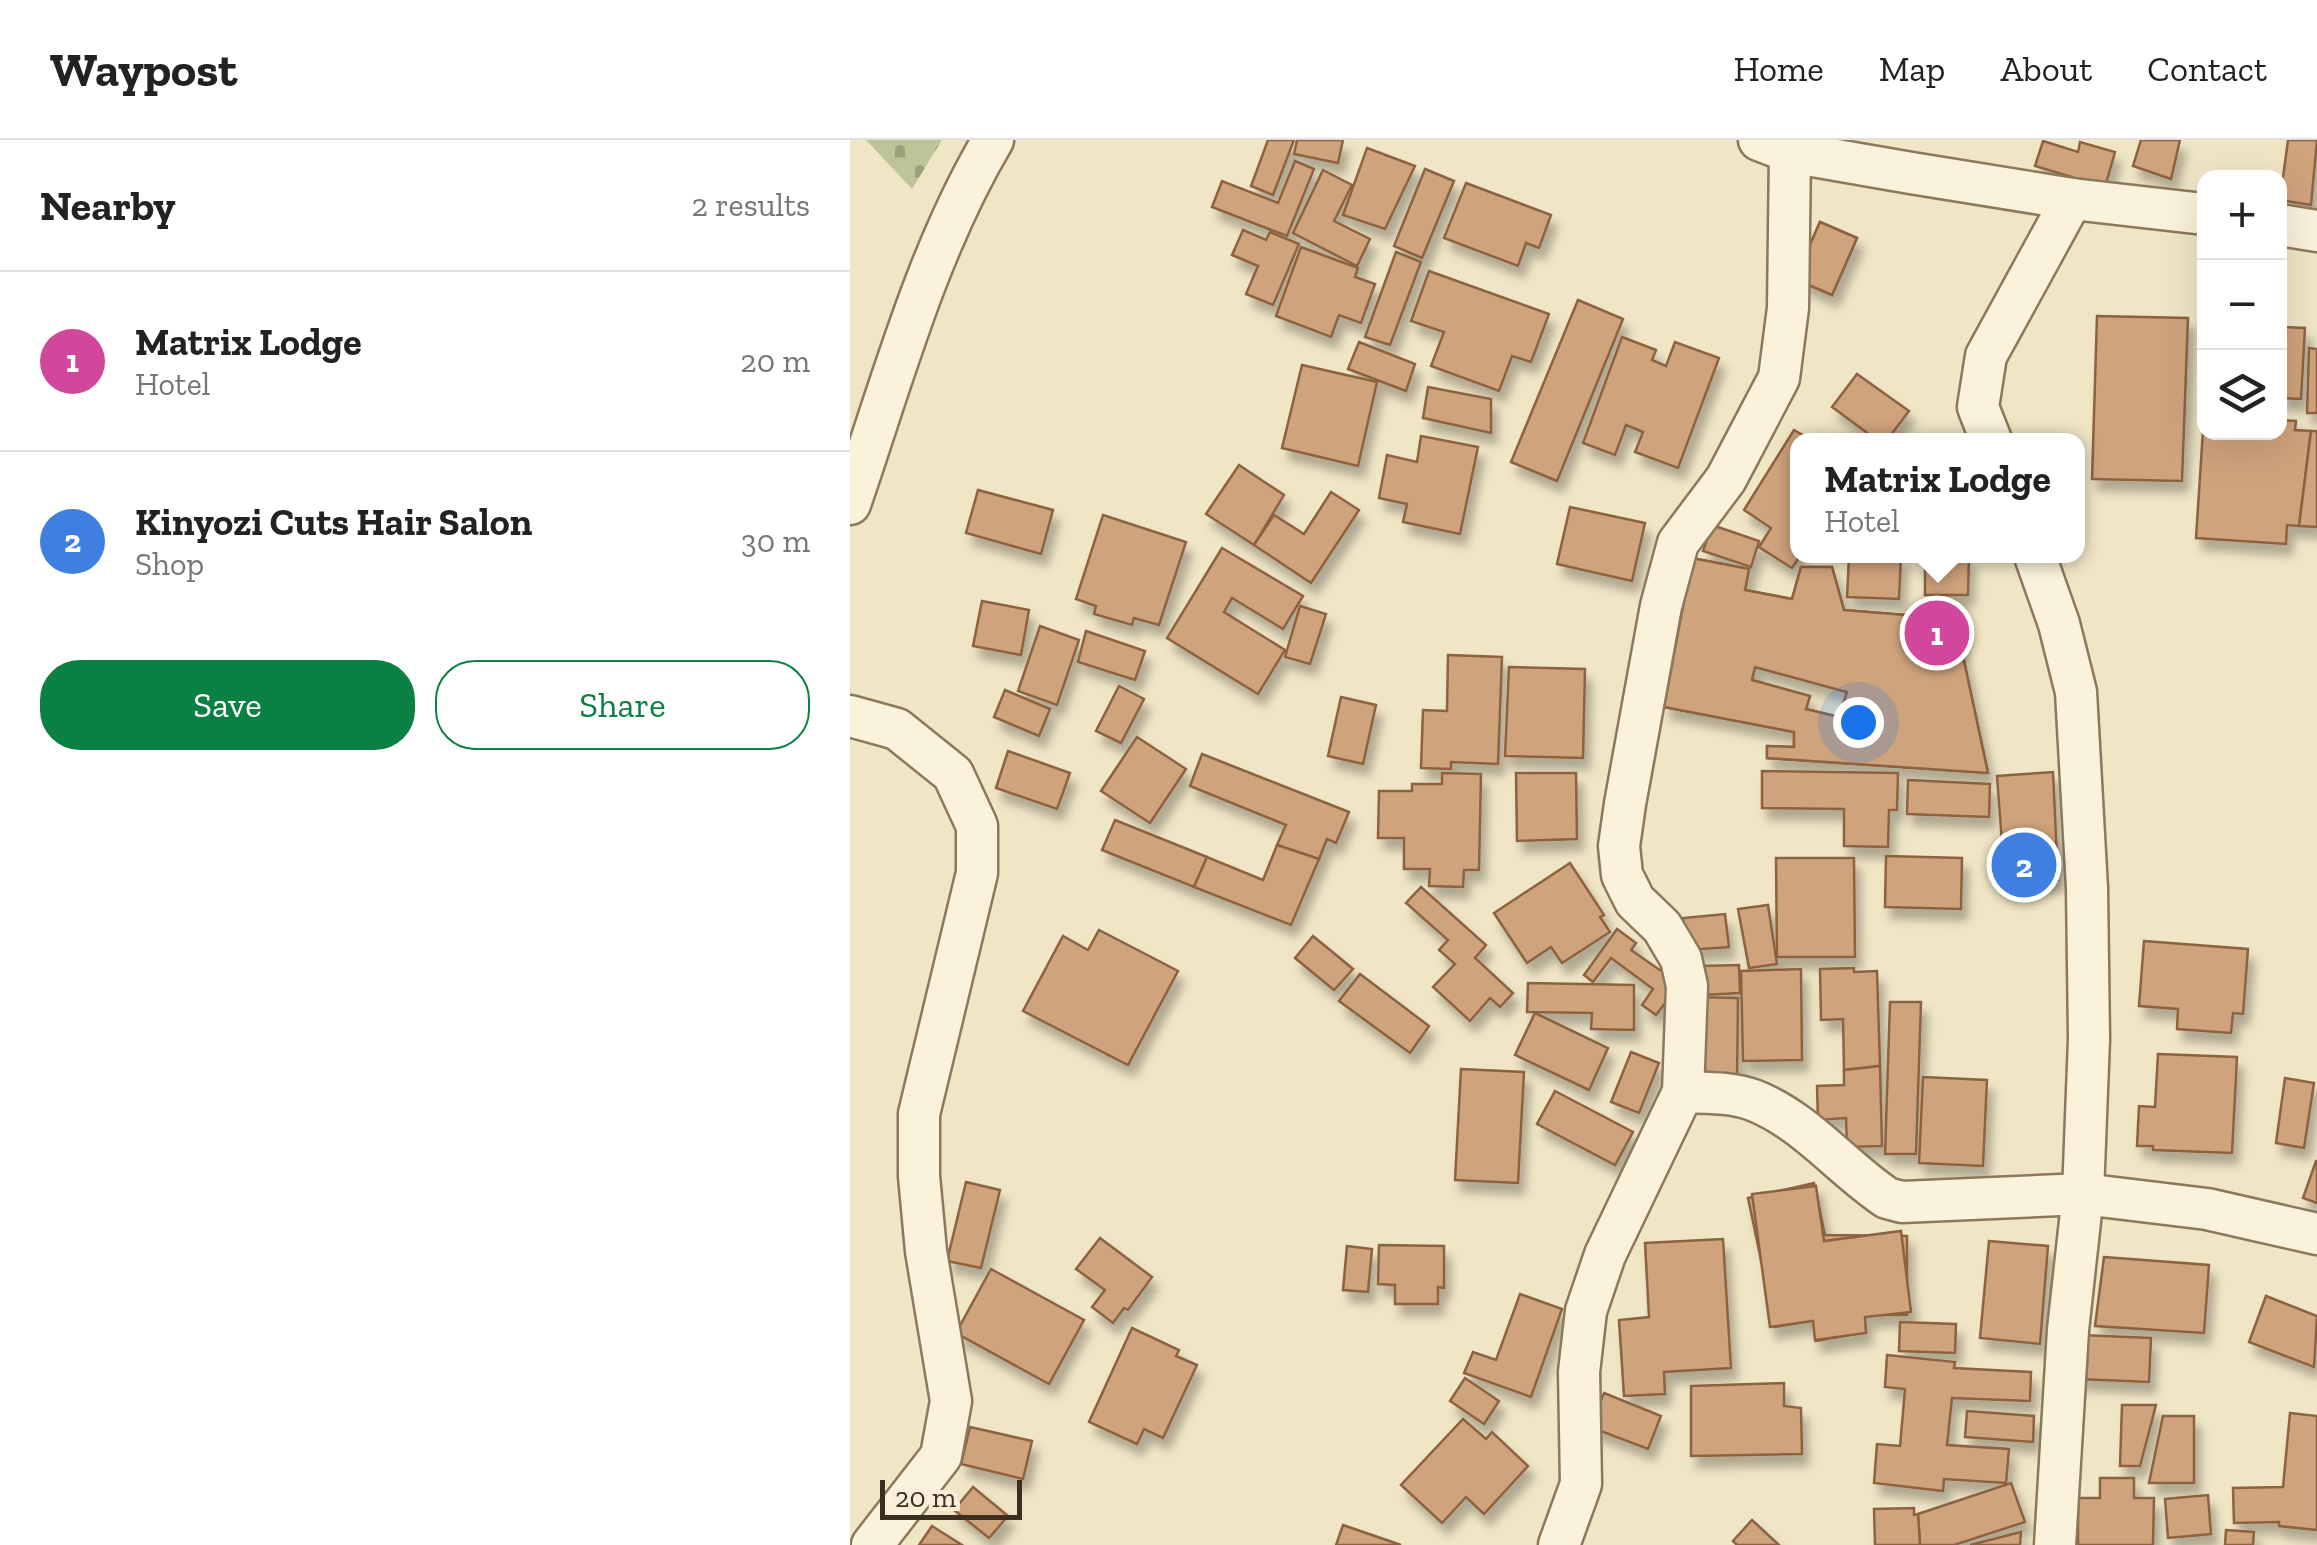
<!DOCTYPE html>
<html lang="en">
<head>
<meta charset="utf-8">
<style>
	:root { --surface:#fff; --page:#f2f2f2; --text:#222; --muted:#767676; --line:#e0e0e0; --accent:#0b8043 }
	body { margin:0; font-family:"Zilla Slab",serif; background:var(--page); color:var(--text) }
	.controls { position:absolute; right:30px; top:30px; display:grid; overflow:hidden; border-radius:20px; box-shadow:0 10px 40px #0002 }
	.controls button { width:90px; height:90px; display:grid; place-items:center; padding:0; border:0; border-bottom:2px solid var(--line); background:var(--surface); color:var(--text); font:50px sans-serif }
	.scale { position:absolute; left:30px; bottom:25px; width:142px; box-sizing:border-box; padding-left:10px; border:5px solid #3c2f1f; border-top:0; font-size:28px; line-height:35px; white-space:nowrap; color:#3c2f1f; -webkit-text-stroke:8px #f7efd6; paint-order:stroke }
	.you { position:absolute; left:1008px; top:582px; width:35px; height:35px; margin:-25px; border:8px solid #fff; border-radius:50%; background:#1a73e8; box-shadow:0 0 0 15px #1a73e833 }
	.badge { display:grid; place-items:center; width:65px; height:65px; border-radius:50%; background:var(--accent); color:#fff; font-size:32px; font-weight:700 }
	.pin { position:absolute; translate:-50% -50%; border:5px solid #fff; box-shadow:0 2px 10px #0006 }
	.popup { position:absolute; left:940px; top:293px; width:295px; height:130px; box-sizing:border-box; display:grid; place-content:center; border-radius:20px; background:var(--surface); filter:drop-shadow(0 2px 8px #0005); font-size:32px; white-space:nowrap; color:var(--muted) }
	.popup b { font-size:38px; color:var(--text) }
	.popup::after { content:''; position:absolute; left:50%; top:100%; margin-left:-20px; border:20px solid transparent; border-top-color:var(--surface) }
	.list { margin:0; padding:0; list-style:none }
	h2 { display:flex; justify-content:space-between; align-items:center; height:130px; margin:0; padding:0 40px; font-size:42px }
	h2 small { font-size:32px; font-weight:400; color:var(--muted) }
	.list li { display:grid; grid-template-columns:65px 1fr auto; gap:30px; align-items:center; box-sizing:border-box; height:180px; padding:0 40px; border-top:2px solid var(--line) }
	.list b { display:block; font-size:38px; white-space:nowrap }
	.list p { margin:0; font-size:32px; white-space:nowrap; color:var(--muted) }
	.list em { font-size:32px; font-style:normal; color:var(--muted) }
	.actions { display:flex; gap:20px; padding:30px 40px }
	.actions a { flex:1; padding:22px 0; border:2px solid var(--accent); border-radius:40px; text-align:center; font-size:35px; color:var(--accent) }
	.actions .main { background:var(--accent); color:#fff }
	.icon { flex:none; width:55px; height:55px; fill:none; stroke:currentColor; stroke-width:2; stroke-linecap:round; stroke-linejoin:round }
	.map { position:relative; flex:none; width:1467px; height:1405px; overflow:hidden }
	header { display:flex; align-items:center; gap:60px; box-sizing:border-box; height:140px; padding:0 50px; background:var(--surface); border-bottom:2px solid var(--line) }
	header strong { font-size:48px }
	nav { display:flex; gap:55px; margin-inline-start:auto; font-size:35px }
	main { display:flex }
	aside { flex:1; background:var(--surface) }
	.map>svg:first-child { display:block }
	.cemetery { fill:url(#cemetery-stones) }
	.building { fill:#cfa37b; stroke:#8d6240; stroke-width:2.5; fill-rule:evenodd; filter:url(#shadow) }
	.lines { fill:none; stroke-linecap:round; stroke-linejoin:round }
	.minor-casing { stroke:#8c785b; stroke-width:45 }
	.minor { stroke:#faf2da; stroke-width:40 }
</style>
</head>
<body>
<header>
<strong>Waypost</strong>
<nav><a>Home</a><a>Map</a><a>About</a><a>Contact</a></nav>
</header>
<main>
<aside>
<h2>Nearby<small>2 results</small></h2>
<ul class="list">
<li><span class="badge" style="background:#d1479c">1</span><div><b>Matrix Lodge</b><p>Hotel</p></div><em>20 m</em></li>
<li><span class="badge" style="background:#3f7fe0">2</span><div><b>Kinyozi Cuts Hair Salon</b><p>Shop</p></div><em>30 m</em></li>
</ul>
<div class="actions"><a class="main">Save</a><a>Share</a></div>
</aside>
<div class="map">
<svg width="1467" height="1405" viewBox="0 0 1467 1405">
	<defs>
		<pattern id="cemetery-stones" width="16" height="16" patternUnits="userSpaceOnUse" patternTransform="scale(2.5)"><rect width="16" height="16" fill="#bcc498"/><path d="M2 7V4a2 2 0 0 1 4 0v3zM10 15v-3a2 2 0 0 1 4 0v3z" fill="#9aa07b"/></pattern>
		<filter id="shadow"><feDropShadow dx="6" dy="11" stdDeviation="5" flood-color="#0004"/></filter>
	</defs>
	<rect width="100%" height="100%" fill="#f0e6c6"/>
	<path class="cemetery" d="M16 0H92L62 49Z"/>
	<g class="building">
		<path d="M418 0H444L423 55 401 46Z"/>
		<path d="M447 0H493L488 23 444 14Z"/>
		<path d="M1291 0H1330L1321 39 1283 26Z"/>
		<path d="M1438 0H1467L1461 65 1430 60Z"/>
		<path d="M1193 1 1228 12 1230 2 1265 12 1255 47 1185 26Z"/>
		<path d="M517 8 565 26 535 89 493 75Z"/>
		<path d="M445 21 464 29 437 96 362 67 372 41 428 63Z"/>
		<path d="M575 29 604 41 572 118 544 106Z"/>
		<path d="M473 30 502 45 484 81 520 99 507 126 443 93Z"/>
		<path d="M616 43 701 75 689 108 676 103 668 126 594 98Z"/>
		<path d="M970 82 1007 98 982 155 945 139Z"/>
		<path d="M970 82 1007 98 982 155 945 139Z"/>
		<path d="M393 90 416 100 420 92 449 104 423 165 396 154 408 126 382 115Z"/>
		<path d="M451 107 508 128 505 137 525 144 511 183 489 175 481 197 426 176Z"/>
		<path d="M546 112 571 122 540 205 515 197Z"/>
		<path d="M579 131 699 174 681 222 662 216 649 251 581 226 594 192 561 181Z"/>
		<path d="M728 160 773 179 707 341 661 322Z"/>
		<path d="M1247 176 1338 178 1332 341 1242 339Z"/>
		<path d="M1432 187 1455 188 1451 259 1430 258Z"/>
		<path d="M772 197 806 210 802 220 816 226 825 202 869 218 828 328 785 312 793 292 776 285 765 315 733 303Z"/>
		<path d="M509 202 565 224 556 251 498 229Z"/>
		<path d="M1459 208 1467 209V273H1457Z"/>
		<path d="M452 225 527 242 508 326 432 308Z"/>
		<path d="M1007 234 1059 271 1037 300H1027L982 267Z"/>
		<path d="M578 247 641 259V293L573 278Z"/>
		<path d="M1354 275V292H1430V280L1446 281 1445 290 1461 291 1449 386 1437 385 1436 404 1346 398Z"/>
		<path d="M944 290 961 300H947V416H950L942 428 909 407 921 388 894 370Z"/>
		<path d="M1461 291H1467V387L1449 386Z"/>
		<path d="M571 296 628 307 610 394 553 382 557 364 529 358 537 315 567 322Z"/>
		<path d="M389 325 434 355 404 405 356 374Z"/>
		<path d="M128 350 203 370 191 414 116 393Z"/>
		<path d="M481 352 509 370 461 443 404 405 424 375 454 394Z"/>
		<path d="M720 367 795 383 782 441 707 424Z"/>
		<path d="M253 375 336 402 309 485 284 478 282 485 244 474 246 466 226 459Z"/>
		<path d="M862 385 909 401 901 427 853 411Z"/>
		<path d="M372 408 453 456 433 489 382 458 374 472 435 510 408 554 317 498Z"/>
		<path d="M999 416H1051L1049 459 997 457Z"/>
		<path d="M1075 416H1119L1118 455H1075Z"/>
		<path d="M842 418 899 429 895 450 942 459 951 427H982L994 470 1105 479 1138 633 917 618V606L944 607V592L814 567ZM905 527 997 552 989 577 956 569 960 556 902 540Z"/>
		<path d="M842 418 899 429 895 450 942 459 951 427H982L994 470 1105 479 1138 633 917 618V606L944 607V592L814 567ZM905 527 997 552 989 577 956 569 960 556 902 540Z"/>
		<path d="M132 461 179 470 171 515 123 506Z"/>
		<path d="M450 466 476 474 460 524 435 517Z"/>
		<path d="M190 486 229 500 207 565 168 551Z"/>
		<path d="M236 491 295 511 285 540 228 522Z"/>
		<path d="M598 515 652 517 648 624 601 622V629L571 628 573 570 597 571Z"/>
		<path d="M659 527 735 529 733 618 655 616Z"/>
		<path d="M269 546 294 559 271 603 246 591Z"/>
		<path d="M155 550 200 569 189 596 144 577Z"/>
		<path d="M491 557 526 565 513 624 478 616Z"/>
		<path d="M287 597 336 629 300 683 251 651Z"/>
		<path d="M158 611 220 633 207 669 146 648Z"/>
		<path d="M352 614 499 672 486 703 477 699 469 719 427 705 436 685 340 646Z"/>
		<path d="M912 631 1048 633 1047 670H1039L1038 707 994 706V669L912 668Z"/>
		<path d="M1203 632 1208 740 1155 744 1147 636Z"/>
		<path d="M592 633 631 634 629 730H614L613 747 579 746 580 729H554V698H528L529 651H562V644H592Z"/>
		<path d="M666 633H726L727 699 667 701Z"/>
		<path d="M1058 640 1140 644 1139 677 1057 674Z"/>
		<path d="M265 680 357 717 344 747 252 710Z"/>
		<path d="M427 705 469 719 441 785 344 747 357 717 413 740Z"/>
		<path d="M1036 716 1112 718 1111 769 1035 767Z"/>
		<path d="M926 718H1004L1005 817H927Z"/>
		<path d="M720 723 754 775 750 777 760 792 712 823 701 807 677 823 644 773Z"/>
		<path d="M571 747 636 805 625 818 663 853 650 867 640 858 620 881 583 847 605 824 589 810 598 800 556 763Z"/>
		<path d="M918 765 927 824 899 828 888 769Z"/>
		<path d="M875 774 879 807 837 810 833 778Z"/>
		<path d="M767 789 786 803 781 810 830 844 806 875 792 865 803 849 761 818 743 842 734 835Z"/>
		<path d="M249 790 328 831 278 925 173 871 213 796 238 810Z"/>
		<path d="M463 796 503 829 484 850 445 818Z"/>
		<path d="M1294 801 1398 809 1393 874 1383 873 1381 893 1327 889 1328 869 1289 866Z"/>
		<path d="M889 825 890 853 851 855 849 826Z"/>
		<path d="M1004 828V832L1027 831 1030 926 994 930 993 879 971 880 970 829Z"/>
		<path d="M951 829 952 920 893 921 891 831Z"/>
		<path d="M510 834 579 886 560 913 489 861Z"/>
		<path d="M678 843 784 845V890L741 889 742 873 677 872Z"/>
		<path d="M843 857 888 858 887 942H843Z"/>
		<path d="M1040 862H1071L1066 1014H1035Z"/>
		<path d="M685 873 758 908 739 950 665 915Z"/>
		<path d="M781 912 809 923 789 973 761 962Z"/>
		<path d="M1308 914 1387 917 1382 1013 1303 1010V1006H1287L1289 966 1305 967Z"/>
		<path d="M1030 926 1032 1006 997 1007 996 978 968 980 967 946 994 945V930Z"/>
		<path d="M611 929 674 932 668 1043 605 1040Z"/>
		<path d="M1073 937 1137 940 1133 1026 1069 1023Z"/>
		<path d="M1435 938 1464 943 1454 1008 1426 1003Z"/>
		<path d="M705 951 783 992 765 1025 687 984Z"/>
		<path d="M1466 1021H1467V1063L1453 1058Z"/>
		<path d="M116 1042 150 1050 131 1128 97 1121Z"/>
		<path d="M964 1043 975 1095 1057 1096V1175H1014L1016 1192 966 1201 963 1180 925 1187 898 1058Z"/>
		<path d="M966 1046 974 1101 1051 1091 1061 1172 1015 1177 1016 1193 965 1200 963 1181 920 1187 902 1054Z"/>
		<path d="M250 1098 302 1137 278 1170 274 1168 263 1183 242 1167 255 1150 226 1129Z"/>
		<path d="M873 1099 881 1228 814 1232 815 1254 774 1256 769 1180 799 1177 795 1103Z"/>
		<path d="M1139 1101 1198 1106 1190 1204 1130 1198Z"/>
		<path d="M529 1105 594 1106V1148L588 1147V1164H545V1145L528 1144Z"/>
		<path d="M497 1106 522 1109 518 1152 493 1150Z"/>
		<path d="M1254 1117 1359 1125 1354 1193 1245 1186Z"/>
		<path d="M141 1129 234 1180 199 1244 106 1193Z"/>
		<path d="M670 1154 712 1169 681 1257 614 1233 623 1212 646 1220Z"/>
		<path d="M1416 1156 1467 1176 1464 1227 1399 1202Z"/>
		<path d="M1050 1182 1106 1184 1105 1213 1049 1211Z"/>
		<path d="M282 1188 329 1210 326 1216 347 1225 313 1298 294 1289 287 1304 239 1282Z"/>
		<path d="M1230 1195 1301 1198 1299 1242 1228 1239Z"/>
		<path d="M1037 1215 1105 1222 1104 1228 1181 1232 1180 1261 1102 1258 1097 1305 1159 1309 1156 1343 1094 1339 1093 1351 1024 1343 1027 1304 1050 1306 1055 1249 1035 1247Z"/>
		<path d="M615 1238 649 1261 634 1284 600 1261Z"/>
		<path d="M934 1243V1266L951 1268 952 1314 841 1316V1246Z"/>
		<path d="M754 1253 811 1276 798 1309 740 1287Z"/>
		<path d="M1272 1265H1306L1290 1326H1270Z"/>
		<path d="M1117 1271 1184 1276 1183 1302 1115 1297Z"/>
		<path d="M1440 1273 1467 1276V1390L1429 1386V1382L1384 1383 1383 1348 1433 1347Z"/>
		<path d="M1313 1276H1344V1343H1299Z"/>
		<path d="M613 1279 636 1299 642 1292 678 1326 634 1374 616 1357 592 1383 551 1345Z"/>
		<path d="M120 1287 182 1301 173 1339 111 1324Z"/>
		<path d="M1250 1338H1284V1358H1304L1303 1405H1228V1358H1250Z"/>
		<path d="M1161 1343 1175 1382 1104 1405H1070L1068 1374Z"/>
		<path d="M123 1347 158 1376 139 1398 104 1370Z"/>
		<path d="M1358 1355 1361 1394 1318 1398 1315 1359Z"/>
		<path d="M1064 1368V1375L1068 1374 1070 1405H1025L1024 1369Z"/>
		<path d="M902 1380 929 1405H887L883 1401Z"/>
		<path d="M493 1385 551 1405H486Z"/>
		<path d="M82 1386 112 1405H69Z"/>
		<path d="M1376 1390 1404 1392 1403 1405H1375Z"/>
		<path d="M1171 1392 1170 1405H1120Z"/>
	</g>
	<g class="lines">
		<defs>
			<g id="minor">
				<path d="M909 0 940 12 1061 33 1222 59 1354 74"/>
				<path d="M1430 85 1467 91"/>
				<path d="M1141 300 1128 267 1136 216 1222 59"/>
				<path d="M0 364C42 242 77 111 143 0"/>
				<path d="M1185 416 1209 484 1226 552 1237 748 1239 899 1233 1054 1218 1190 1205 1405"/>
				<path d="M0 576 47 589 103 634 127 686V733L69 974V1036L76 1111 101 1261 91 1316 22 1405"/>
				<path d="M833 952C857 953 880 952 903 960 955 980 992 1028 1037 1058L1052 1062 1233 1054 1357 1069 1467 1094"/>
				<path d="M709 1405 731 1344 729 1232 736 1171 755 1115 833 952 837 846 831 819 812 787 785 761 772 735 769 706 775 664 811 466 828 403 876 339 929 238 938 168 940 12"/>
			</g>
		</defs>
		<use href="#minor" class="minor-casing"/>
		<use href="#minor" class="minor"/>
	</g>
</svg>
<div class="controls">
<button>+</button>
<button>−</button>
<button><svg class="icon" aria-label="layers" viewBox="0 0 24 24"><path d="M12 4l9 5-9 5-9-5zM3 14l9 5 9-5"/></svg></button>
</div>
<div class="scale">20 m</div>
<div class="you"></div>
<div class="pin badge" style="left:1087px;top:493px;background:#d1479c">1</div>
<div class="popup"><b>Matrix Lodge</b>Hotel</div>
<div class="pin badge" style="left:1174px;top:725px;background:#3f7fe0">2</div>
</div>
</main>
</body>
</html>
